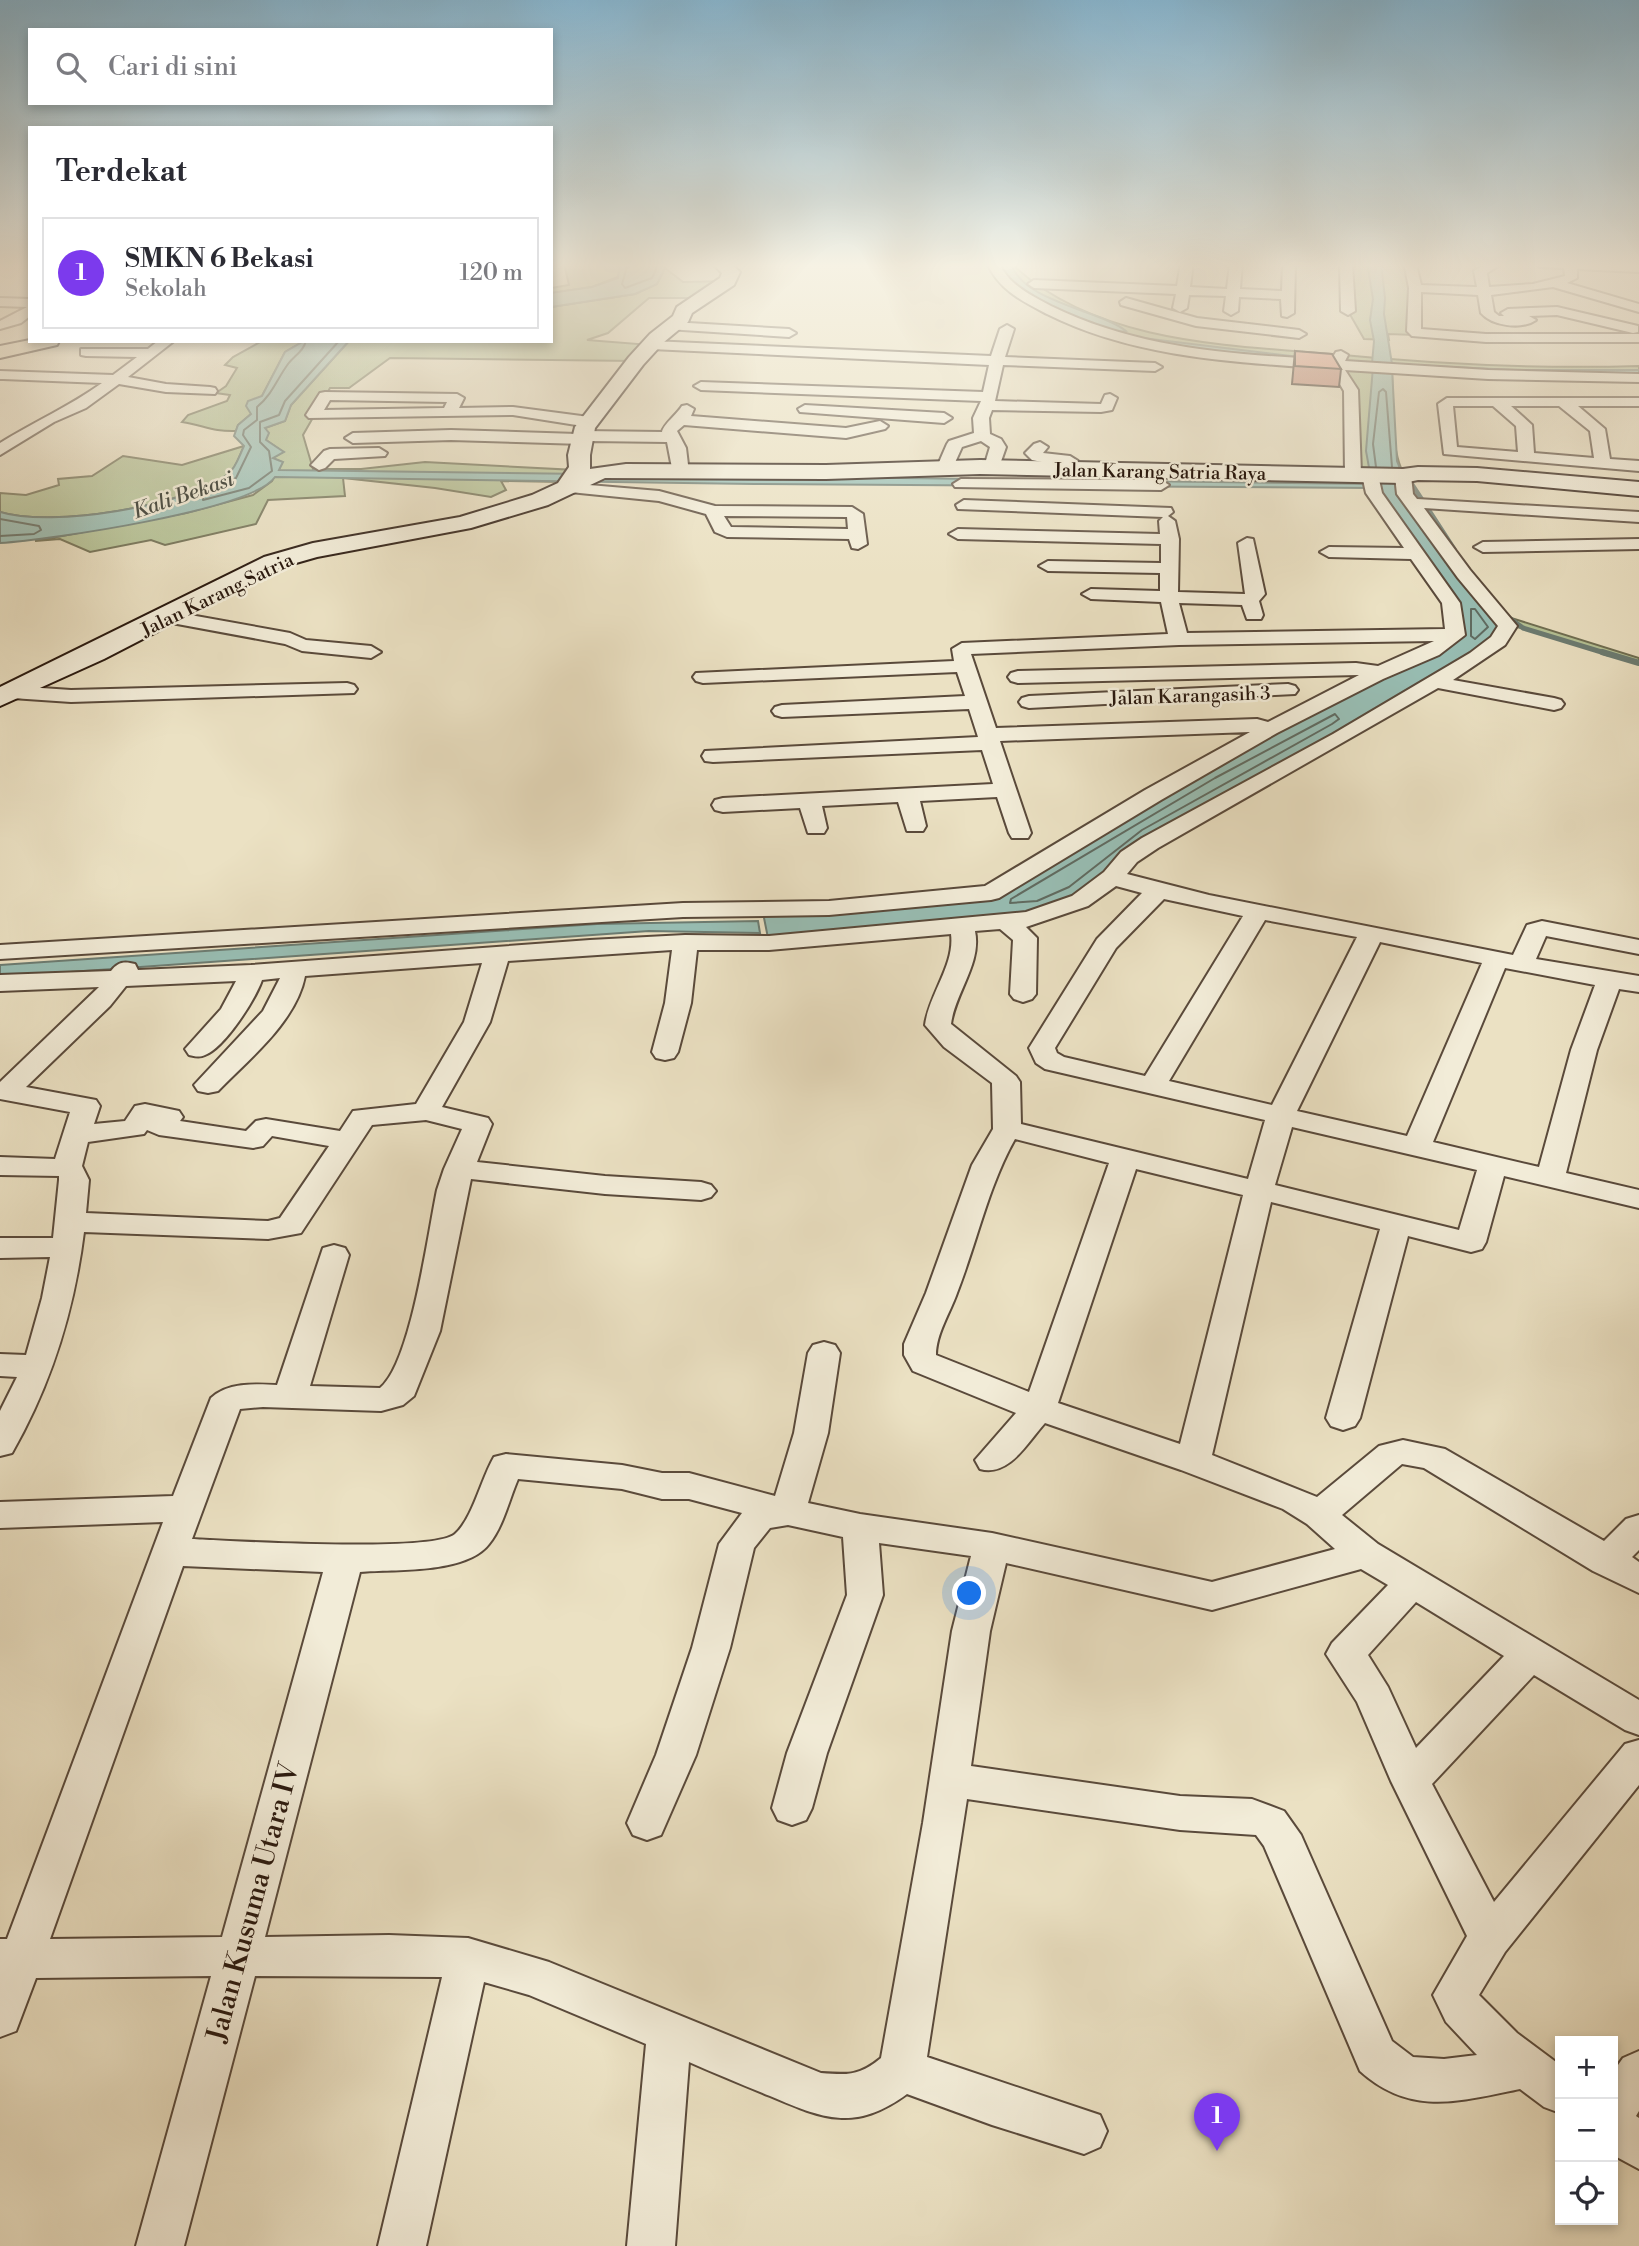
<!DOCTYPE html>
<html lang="id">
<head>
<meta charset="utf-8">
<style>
	:root { --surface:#fff; --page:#f2f2f3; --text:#2b2b33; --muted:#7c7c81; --line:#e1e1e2; --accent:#7c3aed }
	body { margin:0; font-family:"Libre Bodoni",serif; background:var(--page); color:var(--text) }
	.controls { position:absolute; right:21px; bottom:21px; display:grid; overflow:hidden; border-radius:0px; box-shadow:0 4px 10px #0003 }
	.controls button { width:63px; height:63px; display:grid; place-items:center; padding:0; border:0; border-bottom:2px solid var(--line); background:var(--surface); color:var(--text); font:35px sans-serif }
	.you { position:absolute; left:970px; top:1594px; width:24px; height:24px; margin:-18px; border:5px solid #fff; border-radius:50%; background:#1a73e8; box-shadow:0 0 0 10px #1a73e833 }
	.badge { display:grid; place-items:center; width:46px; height:46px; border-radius:50%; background:var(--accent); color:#fff; font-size:23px; font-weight:700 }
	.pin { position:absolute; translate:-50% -58px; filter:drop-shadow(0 2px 4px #0008) }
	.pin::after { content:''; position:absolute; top:37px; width:24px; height:21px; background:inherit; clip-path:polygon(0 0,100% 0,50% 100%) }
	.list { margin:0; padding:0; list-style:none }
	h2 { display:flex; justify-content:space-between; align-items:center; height:91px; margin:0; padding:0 28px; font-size:30px }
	h2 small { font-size:23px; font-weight:400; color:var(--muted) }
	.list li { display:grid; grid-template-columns:46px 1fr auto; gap:21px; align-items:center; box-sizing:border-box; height:112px; margin:0 14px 14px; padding:0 14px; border:2px solid var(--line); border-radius:0px }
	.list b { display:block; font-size:26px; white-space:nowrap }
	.list p { margin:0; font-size:23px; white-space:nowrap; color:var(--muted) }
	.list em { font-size:23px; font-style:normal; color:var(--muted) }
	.icon { flex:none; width:38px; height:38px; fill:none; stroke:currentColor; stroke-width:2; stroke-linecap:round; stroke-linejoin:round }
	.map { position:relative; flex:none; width:1639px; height:2246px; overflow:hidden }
	.search { position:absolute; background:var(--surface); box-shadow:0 4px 10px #0003; left:28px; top:28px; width:525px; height:77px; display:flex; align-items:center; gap:18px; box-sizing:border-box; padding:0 24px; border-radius:0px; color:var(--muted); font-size:26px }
	.panel { position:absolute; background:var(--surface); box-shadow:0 4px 10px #0003; left:28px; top:126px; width:525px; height:217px; border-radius:0px }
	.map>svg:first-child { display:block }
	.green { fill:#b5c396; stroke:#6f6e52; stroke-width:2 }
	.water { fill:#98beb4; stroke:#6c7c72; stroke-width:2 }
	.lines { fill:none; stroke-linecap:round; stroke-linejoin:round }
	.shore { stroke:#606b61; stroke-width:2 }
	.stream-far1 { stroke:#6c7c72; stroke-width:5 }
	.stream { stroke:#6c7c72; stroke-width:6 }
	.street-casing { stroke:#5a4a3b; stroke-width:4 }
	.secondary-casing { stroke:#29180e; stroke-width:4 }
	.primary-casing { stroke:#29180e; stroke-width:4 }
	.street { fill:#f2ecd8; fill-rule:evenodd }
	.secondary { fill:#f2ecd8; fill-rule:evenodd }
	.primary { fill:#ebe1c3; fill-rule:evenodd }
	.wall { fill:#c58572; stroke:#29180e; stroke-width:2 }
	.building { fill:#e59b85; stroke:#29180e; stroke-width:2 }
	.labels { text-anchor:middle; stroke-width:5; stroke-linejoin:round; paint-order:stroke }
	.far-street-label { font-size:19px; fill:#29180e; stroke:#f2ecd8 }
	.far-water-label { font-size:21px; font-style:italic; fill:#505248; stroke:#f2ecd8 }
	.near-street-label { font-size:28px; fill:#29180e; stroke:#f2ecd8 }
</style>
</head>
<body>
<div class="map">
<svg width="1639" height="2246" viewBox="0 0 1639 2246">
	<rect width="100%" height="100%" fill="#ebe1c3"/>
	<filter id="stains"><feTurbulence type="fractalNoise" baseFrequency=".00286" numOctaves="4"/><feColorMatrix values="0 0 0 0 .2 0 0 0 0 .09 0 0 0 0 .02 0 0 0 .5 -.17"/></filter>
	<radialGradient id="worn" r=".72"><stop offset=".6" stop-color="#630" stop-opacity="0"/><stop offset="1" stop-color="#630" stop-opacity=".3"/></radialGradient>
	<g class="green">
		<path d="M564 263H620L622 264 618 277 592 287 551 293V288L569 285Z"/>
		<path d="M993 263H1016V268C1100 343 1225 345 1332 354 1434 364 1536 369 1639 366V378L1392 371C1394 401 1388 463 1411 483L1465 567 1508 617 1639 658V663L1523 628 1508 626 1439 541 1353 474 1352 410 1337 370 1135 342 1051 312 1001 279Z"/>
		<path d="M1346 263H1416L1412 265 1415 335 1388 334 1389 340 1364 339 1348 311Z"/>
		<path d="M665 268 683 282 728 281 703 298H649L608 333 587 340 651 345 636 361 390 358 349 388H330L303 435 313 469H361L425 462 575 470 564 482 501 481 506 490 491 497 435 488 343 478 345 496 268 500 256 524 165 545 151 540 90 552 60 539 35 541 186 513 253 495 272 481 282 462 272 458 283 452 266 440 265 428 285 421 291 405 349 341H551V307L635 294 657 284Z"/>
		<path d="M262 341H304L285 352 262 396 257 399 251 414 238 425 236 431C213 432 203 425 182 422L188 415 227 401 230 395 216 393 226 386 237 368 225 365 233 357Z"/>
		<path d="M244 446C240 454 236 468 229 474 186 506 51 528 0 512V493L26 495 59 485 58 479 92 476 123 456 182 465Z"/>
	</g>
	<g class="water">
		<path d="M620 263H658L665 268 657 284 635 294 551 307V293L592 287 618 278Z"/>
		<path d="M997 263H1011C1022 302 1100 310 1126 331 1100 338 1008 288 997 263Z"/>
		<path d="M1367 263H1381L1385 298 1384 314 1392 364 1515 370H1639V374L1392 369 1397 461 1403 476V487L1505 633 1049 913 769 943 762 908 991 893 1169 786 1432 651 1455 621 1373 488 754 484 275 477C251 511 47 540 0 543V512C52 528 185 506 228 474 236 468 240 454 244 446L234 436 238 425 251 414 246 406 248 401 262 396 285 352 304 341H349L291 405 285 421 265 428 269 433 266 440 284 452 273 458 283 462 279 470 1372 484 1366 451 1373 367 1193 350 1141 340 1143 338 1291 356 1372 363 1374 341 1370 320 1373 299Z"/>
		<path d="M758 921 760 933 649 931 0 977V965L597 924Z"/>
	</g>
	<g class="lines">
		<g class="shore">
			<path d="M628 263 622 284 625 288 652 278 656 270 655 263"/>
			<path d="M306 341C303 352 295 355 288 364 277 379 272 395 257 407V420L244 430 243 435 251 447 236 478 203 495V500L249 488 272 471 269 451 260 442V422L279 415 285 401 339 341"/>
			<path d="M1376 467 1373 444 1379 392 1383 389 1386 392 1392 467"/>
			<path d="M0 519 39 526 41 530 34 534 0 536"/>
			<path d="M1471 609H1475L1488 627 1475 639 1471 636Z"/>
			<path d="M1335 714 1339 719 1332 724 1142 830 1069 887 1037 901 1010 903 1011 899 1215 778Z"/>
		</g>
		<g class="stream-far1">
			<path d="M1411 483 1454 549"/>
			<path d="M1505 615 1523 628 1608 654"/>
		</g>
		<path class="stream" d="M1602 652 1639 663"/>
		<defs>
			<g id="street">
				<path d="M987 263H999C1009 285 1030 295 1051 306 1141 350 1233 354 1331 360L1336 352 1341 351 1348 355 1345 361 1488 370 1639 374V382L1488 379 1345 370 1358 390 1361 474 1353 479 1345 474 1344 391 1331 369C1234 362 1135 358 1047 314 1022 301 999 290 987 263Z"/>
				<path d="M1181 263H1193L1190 287 1227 289 1230 263H1242L1240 289 1282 291 1283 263H1295L1294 313 1287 317 1282 316 1281 299 1239 297 1238 311 1231 315 1224 311 1226 296 1189 295 1187 308 1180 312 1173 308 1176 294 1034 288 1028 284 1034 280 1177 286Z"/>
				<path d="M1340 263H1352L1355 311 1348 315 1341 311Z"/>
				<path d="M1409 263H1422L1417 268 1421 285 1474 287H1477L1474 271 1488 263H1503L1487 273 1489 287 1533 284 1565 276 1564 268 1540 267 1534 263 1639 264V272L1577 269V278L1567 283 1639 304V312L1553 287 1491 295 1494 312 1499 316H1504L1501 313 1508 309 1557 307 1638 326V332L1633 333 1557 315 1529 316 1536 320C1522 330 1492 326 1481 313L1478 295 1421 292V329L1486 334H1639V342H1486L1412 336 1407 331 1409 288 1405 267Z"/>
				<path d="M0 298 30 299V316L21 323 0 329V321L27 307 0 306Z"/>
				<path d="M1126 298 1197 318 1299 330 1306 334 1299 338 1196 326 1121 305 1120 302Z"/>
				<path d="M672 322 789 329 796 333 789 337 667 329 665 326Z"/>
				<path d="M1007 325 1014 329 1005 357 1155 363 1162 367 1155 371 1003 365 995 401 1101 404 1105 395 1110 394 1117 398 1112 410 1101 412 992 410 989 418 990 434 1001 439 1006 447 998 470 992 472 984 467 990 447 981 441 962 447 953 467 945 472 937 467 947 444 949 441 974 433 973 418 981 401 701 390 694 386 701 382 983 392 989 365 651 349 644 345 651 341 991 356 1000 329Z"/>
				<path d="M158 341H174L128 377 166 384 210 387 215 388 217 391 215 394 166 392 119 384 86 408 54 422 0 455V443C34 422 70 406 102 383L3 379H0V371L113 375 137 357 86 356 81 355V349H148Z"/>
				<path d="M325 392 457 394 464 398 459 408 513 407 589 417 597 422 589 427 513 415 309 418 306 415 320 393ZM330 400 447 402 444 408 324 410Z"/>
				<path d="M1447 398H1639V406H1578L1605 429 1610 459 1639 461V471L1444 454 1438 404ZM1453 406H1493L1516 426 1518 452 1457 447ZM1511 406H1559L1590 431 1594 458 1534 453 1532 425Z"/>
				<path d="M687 405 694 409 691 416 846 428 880 421 888 426 885 429 846 438 684 425 677 431 686 448 689 473 681 478 673 473 667 442 590 441 583 444 451 440 353 443 345 438 353 433 451 430 577 434 583 431 662 432C663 425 677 414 682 406Z"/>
				<path d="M805 405 944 413 952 418 944 423 800 412 798 409Z"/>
				<path d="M1040 442 1048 447 1043 453 1070 456 1078 461 1060 472H1048L1046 469 1052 464 1032 460 1025 453 1034 444Z"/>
				<path d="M379 448 387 453 385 456 334 459 325 468 319 470 311 465 324 451 330 449Z"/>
				<path d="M1370 470 1378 475 1382 493 1460 603 1465 635 1439 655 1383 679 1277 733 1161 800 999 898 991 900 829 915 683 917 0 959V945L683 903 829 901 985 886 1145 790 1250 732 1000 741 1031 833 1028 838H1012L1009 833 997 797 920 801 926 826 923 831H907L898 802 822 806 827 828 824 833H808L800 808 723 812 715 810 712 805 715 800 723 798 993 784 982 750 713 762 705 761 702 756 705 751 978 737 969 709 782 717 775 715 772 711 775 707 782 705 965 696 957 672 703 683 696 681 693 677 696 673 954 661 952 649 962 643 1168 634 1161 602 1091 599 1082 594 1091 589 1160 591V573L1048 571 1039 566 1048 561 1161 563V544L958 539 949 534 958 529 1160 534 1159 521 1163 517 958 509 956 505 964 500 1171 508 1173 512 1168 516 1175 521 1179 539 1178 592 1245 594 1238 543 1247 538 1253 539 1265 594 1259 601 1263 615 1261 619H1247L1242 605 1179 603 1187 633 1445 629 1442 603 1411 559 1329 557 1320 552 1329 547 1404 548 1366 493 1362 475ZM1434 641 1378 666 1356 663 1018 671 1011 673 1008 677 1011 681 1018 683 1359 675 1268 722 1257 719 996 728 971 654 1179 645Z"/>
				<path d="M1403 471 1411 476 1413 494 1417 499 1639 512V522L1424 508 1470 570 1517 626 1505 645 1453 680 1554 698 1561 700 1564 704 1561 708 1554 710 1438 688 1158 848 1137 862 1127 874 1209 895 1513 955 1527 925 1542 921 1639 940V954L1546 936 1536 959 1639 976V992L1619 989 1597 1050 1566 1173 1639 1190V1208L1504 1176 1486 1242 1482 1249 1471 1252 1408 1236 1360 1418 1355 1426 1343 1430 1331 1426 1326 1418 1380 1229 1271 1202 1212 1455 1317 1497 1379 1446 1403 1440 1445 1449 1604 1541 1626 1519 1639 1515V1550L1632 1557 1639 1562V1593L1593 1571 1424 1468 1402 1464 1342 1515 1378 1544 1639 1700V1735L1625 1730 1534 1675 1432 1784 1494 1902 1625 1744 1639 1740V1785L1505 1952 1479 1995 1517 2033 1560 2065V2113L1544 2107 1520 2089C1460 2101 1411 2117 1360 2071L1264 1846 1256 1835 1180 1830 967 1799 927 2057 1100 2115 1107 2131 1100 2147 1084 2154 992 2125 907 2094C855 2132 824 2119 770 2096 743 2085 716 2074 689 2062L675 2246H627L646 2044 529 1995 484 1982 426 2246H378L442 1977 255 1976 184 2246H136L211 1976 36 1978 16 2031 0 2037V1939H7L163 1522 0 1528V1502L173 1496 211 1398C228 1382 256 1384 277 1385L323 1248 334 1245 345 1248 349 1255 310 1386 380 1388C411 1363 428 1233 437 1190L444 1169 462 1129 426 1120 372 1125 301 1233 268 1239 84 1232C74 1311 52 1383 12 1453L0 1456V1411L17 1377 0 1376V1354L26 1355 42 1298 50 1257 0 1258V1238H53L59 1180V1176L0 1175V1157L55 1159 70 1112 0 1099V1082L99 987 0 991V975L111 971C118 962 124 961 135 964L138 970 251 965 590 940 685 935 769 936 1026 912 1072 896 1104 872 1121 852 1142 838 1333 734 1470 653 1491 637 1498 626 1458 578 1397 494 1395 476ZM1116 886 1142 893 1097 939 1029 1048 1036 1063 1045 1069 1265 1120 1248 1179 1021 1124 1020 1082 1016 1076 951 1024C955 993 982 963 975 931L1000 929 1013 940 1010 994 1014 999 1023 1002 1032 999 1036 994 1037 938 1026 927 1088 906ZM1164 899 1243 916 1145 1076 1064 1057 1057 1053 1055 1048 1116 948ZM1265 920 1357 937 1272 1105 1169 1081ZM951 934C955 965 929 994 925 1025L944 1047 992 1083 993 1129 972 1165 926 1293 904 1344V1355L913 1371 1016 1413 975 1460 980 1469C1009 1477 1027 1443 1045 1423L1181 1470 1283 1509 1307 1524 1335 1549 1212 1582 992 1533 860 1514 808 1503 828 1433 840 1353 835 1345 824 1342 813 1345 808 1353 794 1433 775 1496 689 1473H662L622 1465 506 1454 494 1457C481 1479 473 1518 455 1534 433 1553 231 1541 192 1539L240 1409 263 1407 381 1411 403 1405 414 1396 440 1331 471 1179 605 1194 701 1200 711 1197 716 1191 711 1185 701 1182 605 1176 477 1162 492 1124 488 1118 442 1107 490 1022 508 961 672 950 665 1003 652 1052 656 1058 665 1060 674 1058 678 1052 691 1003 697 950H769ZM1380 942 1482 963 1407 1136 1297 1111ZM482 963 464 1022 416 1104 353 1111 340 1131 266 1119 256 1121 246 1131 180 1121 183 1117 179 1111 145 1104 135 1106 125 1121 94 1124 100 1106 96 1100 26 1087 110 1006 126 986 236 981 221 1009 185 1049 189 1055C194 1056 199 1058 205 1055 225 1047 255 1000 262 980L280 978 263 1011 194 1085 198 1091 208 1093 218 1091C249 1059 296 1022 305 976ZM1505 968 1595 985 1571 1050 1539 1167 1433 1142ZM1292 1127 1477 1170 1459 1230 1275 1185ZM147 1130 159 1135 253 1148 263 1146 272 1136 329 1146 280 1218 268 1221 86 1213 89 1180 82 1166 88 1142 144 1134ZM1015 1139 1109 1163 1029 1392 936 1355C936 1334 950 1313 957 1293 977 1242 988 1187 1015 1139ZM1136 1169 1243 1195 1180 1444 1058 1403ZM518 1479 622 1489 662 1499H689L742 1513 719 1544 692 1648 656 1755 627 1823 633 1835 647 1840 661 1835 696 1755 730 1648 754 1548 770 1528 788 1525 843 1537 847 1595 787 1753 772 1808 778 1820 792 1825 806 1820 812 1808 827 1753 883 1595 879 1543 971 1556 952 1631 923 1823 881 2058C859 2076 849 2075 821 2073L549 1962 468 1938 389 1935 265 1937 360 1572C395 1569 466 1574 489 1544 503 1527 509 1500 518 1479ZM1006 1563 1212 1610 1361 1569 1388 1585 1332 1643 1326 1654 1357 1702 1391 1781 1467 1936 1433 1995 1446 2022 1477 2055 1444 2059 1413 2057 1392 2041 1301 1835 1284 1811 1252 1799 1180 1796 971 1766 990 1631ZM183 1566 323 1572 222 1937 50 1939ZM1416 1602 1504 1656 1416 1748 1388 1687 1368 1655Z"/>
				<path d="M961 479 1161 480 1169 485 1161 490 955 487 953 484Z"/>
				<path d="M566 483 659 491 715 506 852 507 863 514 867 544 858 549 852 548 849 539 727 537 715 532 706 514 659 501 560 491 558 488ZM724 516 847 517 848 529 731 527Z"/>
				<path d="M1639 539V549L1483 552 1474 547 1483 542Z"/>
				<path d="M168 611 290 633 306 640 371 646 381 652 371 658 302 651 285 644 161 621 159 617Z"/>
				<path d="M347 683 354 685 357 689 354 693 71 702 12 698 5 696 2 692 5 688 12 686 71 690Z"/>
				<path d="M1288 684 1295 686 1298 690 1295 694 1029 708 1022 706 1019 702 1022 698 1029 696Z"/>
				<path d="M1639 2051V2111L1636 2116 1639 2118V2169L1613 2155V2072L1623 2058Z"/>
			</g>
			<path id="secondary" d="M712 263H730L740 272 734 285 692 313 688 322 664 342 643 365 595 428 590 455V469L626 464 826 465 980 460 1403 469 1418 467 1477 468 1639 482V496L1477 481 1418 480 1403 483 980 474 826 479 605 478 548 505 471 528 317 557 282 567 104 659 0 706V687L264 557 313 543 460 517 532 495 558 483 569 467 568 455 575 427 629 357 650 334 673 316 677 307 720 278 722 273Z"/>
			<path id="primary" d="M30 340 59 341 57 345 0 358V346Z"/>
		</defs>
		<use href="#street" class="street-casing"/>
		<use href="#secondary" class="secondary-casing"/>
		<use href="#primary" class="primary-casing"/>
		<use href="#street" class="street"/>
		<use href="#secondary" class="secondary"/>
		<use href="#primary" class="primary"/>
	</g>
	<path class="wall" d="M1295 351 1341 369 1339 387 1292 384Z"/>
	<path class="building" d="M1295 351 1332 354 1341 369 1295 366Z"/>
	<linearGradient id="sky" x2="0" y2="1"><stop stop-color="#88b8d3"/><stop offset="0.46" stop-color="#f6f2e4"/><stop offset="1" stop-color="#f6f2e4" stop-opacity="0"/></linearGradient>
	<rect width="1639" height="577" fill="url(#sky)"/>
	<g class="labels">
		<g class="far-street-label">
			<text transform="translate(1160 471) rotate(1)" y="7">Jalan Karang Satria Raya</text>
			<text transform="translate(217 594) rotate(-26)" y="7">Jalan Karang Satria</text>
			<text transform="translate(1190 695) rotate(-2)" y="7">Jalan Karangasih 3</text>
		</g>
		<g class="far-water-label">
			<text transform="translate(183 495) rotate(-19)" y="7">Kali Bekasi</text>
		</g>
		<g class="near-street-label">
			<text transform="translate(252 1902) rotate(-75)" y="10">Jalan Kusuma Utara IV</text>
		</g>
	</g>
	<rect width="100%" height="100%" filter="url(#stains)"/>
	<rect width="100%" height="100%" fill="url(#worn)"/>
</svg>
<div class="controls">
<button>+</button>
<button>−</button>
<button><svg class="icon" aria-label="locate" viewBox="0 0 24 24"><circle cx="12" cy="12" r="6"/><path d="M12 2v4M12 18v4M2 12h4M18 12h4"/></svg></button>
</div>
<div class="you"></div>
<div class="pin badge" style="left:1217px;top:2151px">1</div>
<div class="search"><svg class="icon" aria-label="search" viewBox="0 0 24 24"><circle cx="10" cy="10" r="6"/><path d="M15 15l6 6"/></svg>Cari di sini</div>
<section class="panel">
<h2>Terdekat<small></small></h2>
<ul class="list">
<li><span class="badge">1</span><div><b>SMKN 6 Bekasi</b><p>Sekolah</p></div><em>120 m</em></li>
</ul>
</section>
</div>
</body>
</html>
